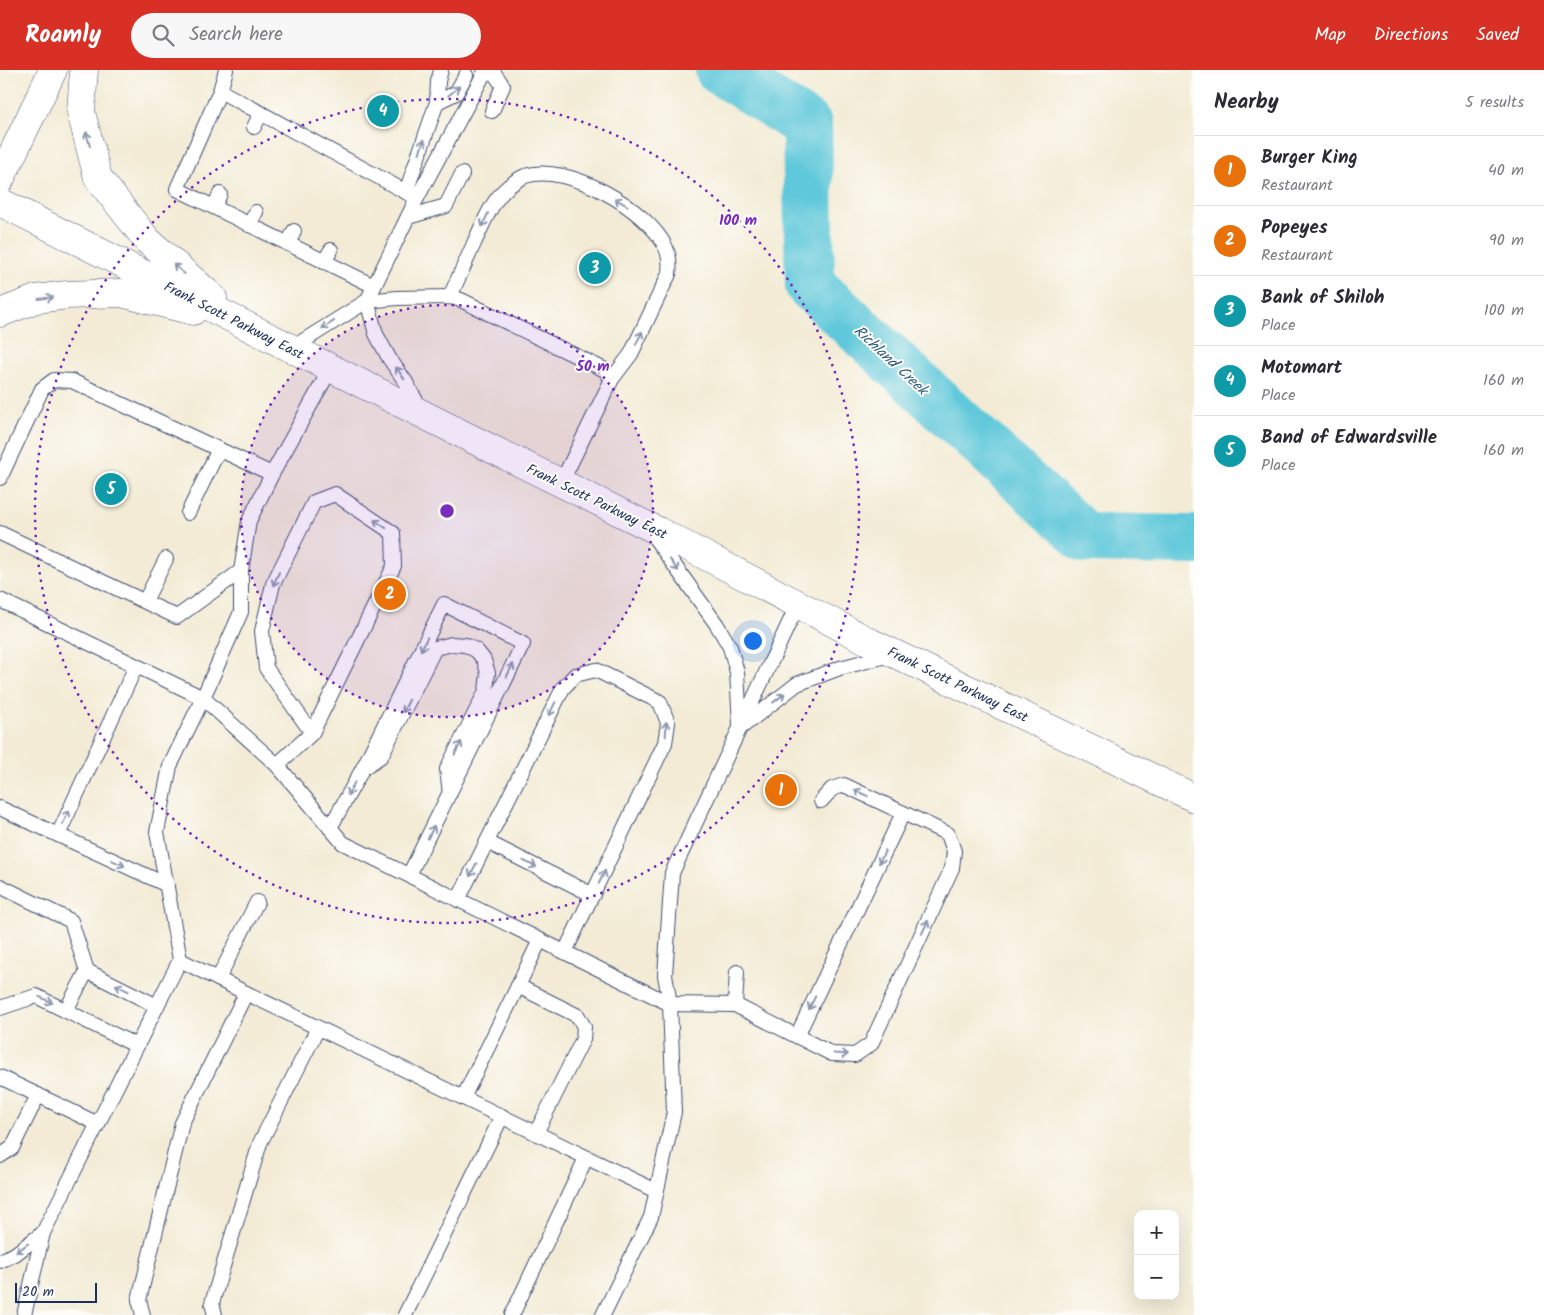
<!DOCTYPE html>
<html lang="en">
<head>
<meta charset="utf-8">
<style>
	:root { --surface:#fff; --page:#f7f7f7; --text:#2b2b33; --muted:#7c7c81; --line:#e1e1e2; --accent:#d93025 }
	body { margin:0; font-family:Kalam,sans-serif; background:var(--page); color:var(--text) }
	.controls { position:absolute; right:15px; bottom:15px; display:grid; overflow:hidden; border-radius:10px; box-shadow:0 5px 20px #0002 }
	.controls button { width:45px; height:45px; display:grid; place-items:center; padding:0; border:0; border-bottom:1px solid var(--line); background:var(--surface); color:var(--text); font:25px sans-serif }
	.scale { position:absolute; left:15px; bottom:12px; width:82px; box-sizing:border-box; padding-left:5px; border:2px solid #1b2f5e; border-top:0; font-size:14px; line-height:18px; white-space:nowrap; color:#1b2f5e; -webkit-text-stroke:4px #fdfcf7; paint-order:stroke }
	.you { position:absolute; left:752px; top:570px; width:18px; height:18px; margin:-12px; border:4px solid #fff; border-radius:50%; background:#1a73e8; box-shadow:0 0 0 8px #1a73e833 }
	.badge { display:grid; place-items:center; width:32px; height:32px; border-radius:50%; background:var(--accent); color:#fff; font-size:16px; font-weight:700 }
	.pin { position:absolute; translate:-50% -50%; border:2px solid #fff; box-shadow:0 1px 5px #0006 }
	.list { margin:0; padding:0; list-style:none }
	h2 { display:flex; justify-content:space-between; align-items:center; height:65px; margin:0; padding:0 20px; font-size:21px }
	h2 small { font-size:16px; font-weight:400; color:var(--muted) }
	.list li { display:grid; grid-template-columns:32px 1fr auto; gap:15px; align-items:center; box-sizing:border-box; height:70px; padding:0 20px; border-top:1px solid var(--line) }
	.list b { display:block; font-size:19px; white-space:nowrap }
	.list p { margin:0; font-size:16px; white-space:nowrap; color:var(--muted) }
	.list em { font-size:16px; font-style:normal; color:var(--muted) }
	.icon { flex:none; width:28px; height:28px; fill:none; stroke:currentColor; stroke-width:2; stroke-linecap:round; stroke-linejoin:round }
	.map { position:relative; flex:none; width:1194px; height:1245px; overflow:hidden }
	header { display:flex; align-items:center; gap:30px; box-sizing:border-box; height:70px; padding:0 25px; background:var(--accent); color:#fff }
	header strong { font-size:24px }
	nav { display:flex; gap:28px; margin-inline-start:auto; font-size:18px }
	.search { width:350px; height:45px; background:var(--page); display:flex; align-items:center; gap:12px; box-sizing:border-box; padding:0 18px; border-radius:28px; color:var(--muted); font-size:19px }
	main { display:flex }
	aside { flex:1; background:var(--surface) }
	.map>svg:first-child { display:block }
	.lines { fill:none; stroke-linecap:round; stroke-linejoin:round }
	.river { stroke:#5ec8da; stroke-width:50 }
	.service-casing { stroke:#3b4b70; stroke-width:16 }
	.tertiary-casing { stroke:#3b4b70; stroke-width:29 }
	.secondary-casing { stroke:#3b4b70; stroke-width:29 }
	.service { stroke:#fff; stroke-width:14 }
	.tertiary { stroke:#fff; stroke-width:28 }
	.secondary { stroke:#fff; stroke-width:28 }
	.oneway { stroke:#8d97ae }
	.ring { fill:none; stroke:#7b2cbf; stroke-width:2.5; stroke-dasharray:2.5 5 }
	.labels { text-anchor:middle; stroke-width:4; stroke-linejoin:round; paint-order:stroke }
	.street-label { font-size:14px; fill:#1b2f5e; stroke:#fdfcf7 }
	.water-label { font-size:15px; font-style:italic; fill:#2f5d83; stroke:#fdfcf7 }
	.centre { fill:#7b2cbf; stroke:#fdfcf7; stroke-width:2.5 }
	.ring-label { font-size:15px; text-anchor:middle; font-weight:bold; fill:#7b2cbf; stroke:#fdfcf7; stroke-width:4; stroke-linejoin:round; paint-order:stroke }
</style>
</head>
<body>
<header>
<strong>Roamly</strong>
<div class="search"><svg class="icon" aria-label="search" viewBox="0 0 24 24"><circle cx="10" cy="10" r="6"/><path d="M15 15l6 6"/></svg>Search here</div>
<nav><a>Map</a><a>Directions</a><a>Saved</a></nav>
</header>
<main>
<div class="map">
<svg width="1194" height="1245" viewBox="0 0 1194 1245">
	<rect width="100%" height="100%" fill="#fdfcf7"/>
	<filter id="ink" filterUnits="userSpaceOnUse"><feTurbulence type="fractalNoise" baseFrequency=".02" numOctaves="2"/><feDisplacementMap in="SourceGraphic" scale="10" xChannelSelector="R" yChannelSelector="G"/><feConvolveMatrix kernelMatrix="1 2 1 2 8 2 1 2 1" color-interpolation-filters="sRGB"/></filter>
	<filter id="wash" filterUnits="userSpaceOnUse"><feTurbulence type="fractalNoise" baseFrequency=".0096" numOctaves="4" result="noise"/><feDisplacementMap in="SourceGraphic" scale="20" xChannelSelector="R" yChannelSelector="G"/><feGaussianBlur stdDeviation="1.12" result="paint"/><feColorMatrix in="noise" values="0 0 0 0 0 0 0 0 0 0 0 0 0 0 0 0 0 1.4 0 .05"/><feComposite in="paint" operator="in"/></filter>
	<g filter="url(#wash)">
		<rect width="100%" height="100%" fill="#f3ebd5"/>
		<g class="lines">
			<path class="river" d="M720 0 807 55 810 215 1085 468 1194 470"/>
		</g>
	</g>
	<g filter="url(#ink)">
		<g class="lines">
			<defs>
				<g id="service">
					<path d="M226 0 220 21 417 128 367 231 376 264 389 288 405 311 420 338"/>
					<path d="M220 21 177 119 374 216"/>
					<path d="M437 32 456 23 466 5"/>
					<path d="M492 41 503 16 492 0"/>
					<path d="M254 57 261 43"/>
					<path d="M406 122 437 32 438 11 441 0"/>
					<path d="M417 128 486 0"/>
					<path d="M214 137 220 124"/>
					<path d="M408 147 446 136 462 104"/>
					<path d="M249 155 256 142"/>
					<path d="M288 174 294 161"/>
					<path d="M324 192 331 180"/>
					<path d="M450 227C458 208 467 190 475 171 484 152 492 130 509 116 513 113 520 108 525 106 567 92 648 139 666 178 670 187 670 195 669 204L631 284 612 309 561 413"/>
					<path d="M290 277 303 271 367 231 397 228 450 227 461 230 605 300 612 309"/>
					<path d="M0 408 42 319 54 310 72 311 272 404"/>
					<path d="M188 443 219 379"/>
					<path d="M0 463 177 547 241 501"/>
					<path d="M652 464 717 555 730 577 737 602 740 654"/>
					<path d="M0 530 203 628 277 695 343 773 670 934 735 935 832 984 855 985 871 974 952 798 954 781 948 764 844 715 832 719 821 731"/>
					<path d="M145 531 166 489"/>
					<path d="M743 656 797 614 840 598 890 585"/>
					<path d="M277 695 312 663 394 496 393 463 335 424 314 432 273 514 262 561 266 598 312 663"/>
					<path d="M363 698 381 686 435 578 452 574 466 575 477 581 484 590 488 603 486 621 447 699 450 723"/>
					<path d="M0 738 58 765 136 596"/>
					<path d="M330 758 363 698 444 534 523 574 409 805"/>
					<path d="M58 765 167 815"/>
					<path d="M487 772 593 825"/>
					<path d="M0 816 71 851 87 901 66 940"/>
					<path d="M458 830 563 618 575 605 596 600 660 632 668 653 665 673 565 882"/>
					<path d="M87 901 157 936"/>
					<path d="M218 909 257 832"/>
					<path d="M246 923 656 1121"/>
					<path d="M735 935 737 902"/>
					<path d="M0 938 36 926 137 976"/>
					<path d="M797 966 903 743"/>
					<path d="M0 1007 98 1054"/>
					<path d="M463 1028 518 916"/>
					<path d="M536 1063 583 969 584 957 578 946 518 916 540 870"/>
					<path d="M0 1086 12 1078 38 1025"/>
					<path d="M0 1191 15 1184 43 1163"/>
					<path d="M24 1245 43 1163 180 890 157 762 170 696 203 628 241 542V501L249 451 272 404 331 298"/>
					<path d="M143 1245 139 1230 182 1053 246 923 180 890"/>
					<path d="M215 1245 212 1233 260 1073 318 958"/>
					<path d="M405 1245 502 1046"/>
					<path d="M512 1245 586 1088"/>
					<path d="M603 1245 651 1147 674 1042 670 934 665 905 672 803 798 534"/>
				</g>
				<path id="tertiary" d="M0 110 53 0"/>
				<g id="secondary">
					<path d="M84 0 81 42 98 108 147 170 213 228"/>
					<path d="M0 132 488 377 658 461 870 572 1194 728"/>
					<path d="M0 243 36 229 67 225 121 223 193 241"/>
				</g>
			</defs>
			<use href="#service" class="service-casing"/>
			<use href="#tertiary" class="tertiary-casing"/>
			<use href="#secondary" class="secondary-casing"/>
			<use href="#service" class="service"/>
			<use href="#tertiary" class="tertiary"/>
			<use href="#secondary" class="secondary"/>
		</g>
		<defs><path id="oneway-shaft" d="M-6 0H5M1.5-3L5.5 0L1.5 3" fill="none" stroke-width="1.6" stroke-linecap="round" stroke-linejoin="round" transform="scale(1.25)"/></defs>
		<g class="oneway">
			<use href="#oneway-shaft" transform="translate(454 21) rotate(-40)"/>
			<use href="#oneway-shaft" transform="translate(88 69) rotate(-105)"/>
			<use href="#oneway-shaft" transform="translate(422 76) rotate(-71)"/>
			<use href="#oneway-shaft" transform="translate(621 132) rotate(-149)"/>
			<use href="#oneway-shaft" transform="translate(485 150) rotate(115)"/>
			<use href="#oneway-shaft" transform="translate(179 199) rotate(-139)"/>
			<use href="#oneway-shaft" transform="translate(46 228) rotate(-8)"/>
			<use href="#oneway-shaft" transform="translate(328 255) rotate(146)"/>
			<use href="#oneway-shaft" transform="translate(639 268) rotate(-64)"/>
			<use href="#oneway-shaft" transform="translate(400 303) rotate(-125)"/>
			<use href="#oneway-shaft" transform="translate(380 454) rotate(-146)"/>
			<use href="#oneway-shaft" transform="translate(674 495) rotate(55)"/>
			<use href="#oneway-shaft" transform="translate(276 509) rotate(114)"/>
			<use href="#oneway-shaft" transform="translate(424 574) rotate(116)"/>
			<use href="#oneway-shaft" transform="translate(510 600) rotate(-64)"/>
			<use href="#oneway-shaft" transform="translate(779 628) rotate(-38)"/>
			<use href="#oneway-shaft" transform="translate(406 636) rotate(117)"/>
			<use href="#oneway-shaft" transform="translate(552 639) rotate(116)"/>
			<use href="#oneway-shaft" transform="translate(666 659) rotate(-88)"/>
			<use href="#oneway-shaft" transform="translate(458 678) rotate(-63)"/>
			<use href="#oneway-shaft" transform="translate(351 719) rotate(118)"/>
			<use href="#oneway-shaft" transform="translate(861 723) rotate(-155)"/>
			<use href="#oneway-shaft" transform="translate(66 747) rotate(-65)"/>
			<use href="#oneway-shaft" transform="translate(431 762) rotate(-63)"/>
			<use href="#oneway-shaft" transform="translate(882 787) rotate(116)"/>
			<use href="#oneway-shaft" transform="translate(118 793) rotate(25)"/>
			<use href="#oneway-shaft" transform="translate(530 794) rotate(26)"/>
			<use href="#oneway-shaft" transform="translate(473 800) rotate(116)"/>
			<use href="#oneway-shaft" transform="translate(602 807) rotate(-64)"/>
			<use href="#oneway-shaft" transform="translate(925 857) rotate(-65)"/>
			<use href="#oneway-shaft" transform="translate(122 918) rotate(-153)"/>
			<use href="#oneway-shaft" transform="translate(46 930) rotate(26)"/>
			<use href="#oneway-shaft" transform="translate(812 933) rotate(116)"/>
			<use href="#oneway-shaft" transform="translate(841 984) rotate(3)"/>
			<use href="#oneway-shaft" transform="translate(22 1178) rotate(144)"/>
		</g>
	</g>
	<circle cx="447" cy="441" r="206" fill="#7b2cbf" fill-opacity=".12"/>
	<g class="ring">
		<circle cx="447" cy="441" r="206"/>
		<circle cx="447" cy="441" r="412"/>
	</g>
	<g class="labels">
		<g class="street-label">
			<text transform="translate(234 250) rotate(27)" y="5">Frank Scott Parkway East</text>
			<text transform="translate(597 431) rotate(26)" y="5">Frank Scott Parkway East</text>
			<text transform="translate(958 614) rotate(26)" y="5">Frank Scott Parkway East</text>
		</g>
		<g class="water-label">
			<text transform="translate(891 290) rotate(43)" y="5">Richland Creek</text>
		</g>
	</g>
	<circle cx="447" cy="441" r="8" class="centre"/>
	<g class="ring-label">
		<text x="738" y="155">100 m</text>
		<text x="593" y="301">50 m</text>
	</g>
</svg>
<div class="controls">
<button>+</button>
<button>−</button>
</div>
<div class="scale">20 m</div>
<div class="you"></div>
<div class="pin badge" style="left:781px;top:720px;background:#e8710a">1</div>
<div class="pin badge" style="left:390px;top:524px;background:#e8710a">2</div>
<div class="pin badge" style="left:595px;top:198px;background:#0f9aa8">3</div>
<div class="pin badge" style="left:383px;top:41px;background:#0f9aa8">4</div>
<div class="pin badge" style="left:111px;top:419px;background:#0f9aa8">5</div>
</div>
<aside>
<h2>Nearby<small>5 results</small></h2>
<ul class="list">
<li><span class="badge" style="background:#e8710a">1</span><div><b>Burger King</b><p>Restaurant</p></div><em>40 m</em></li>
<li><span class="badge" style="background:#e8710a">2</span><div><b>Popeyes</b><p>Restaurant</p></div><em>90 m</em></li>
<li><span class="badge" style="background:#0f9aa8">3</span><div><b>Bank of Shiloh</b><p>Place</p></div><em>100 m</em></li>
<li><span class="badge" style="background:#0f9aa8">4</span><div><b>Motomart</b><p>Place</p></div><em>160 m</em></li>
<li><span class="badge" style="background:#0f9aa8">5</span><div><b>Band of Edwardsville</b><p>Place</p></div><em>160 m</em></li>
</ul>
</aside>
</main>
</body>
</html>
